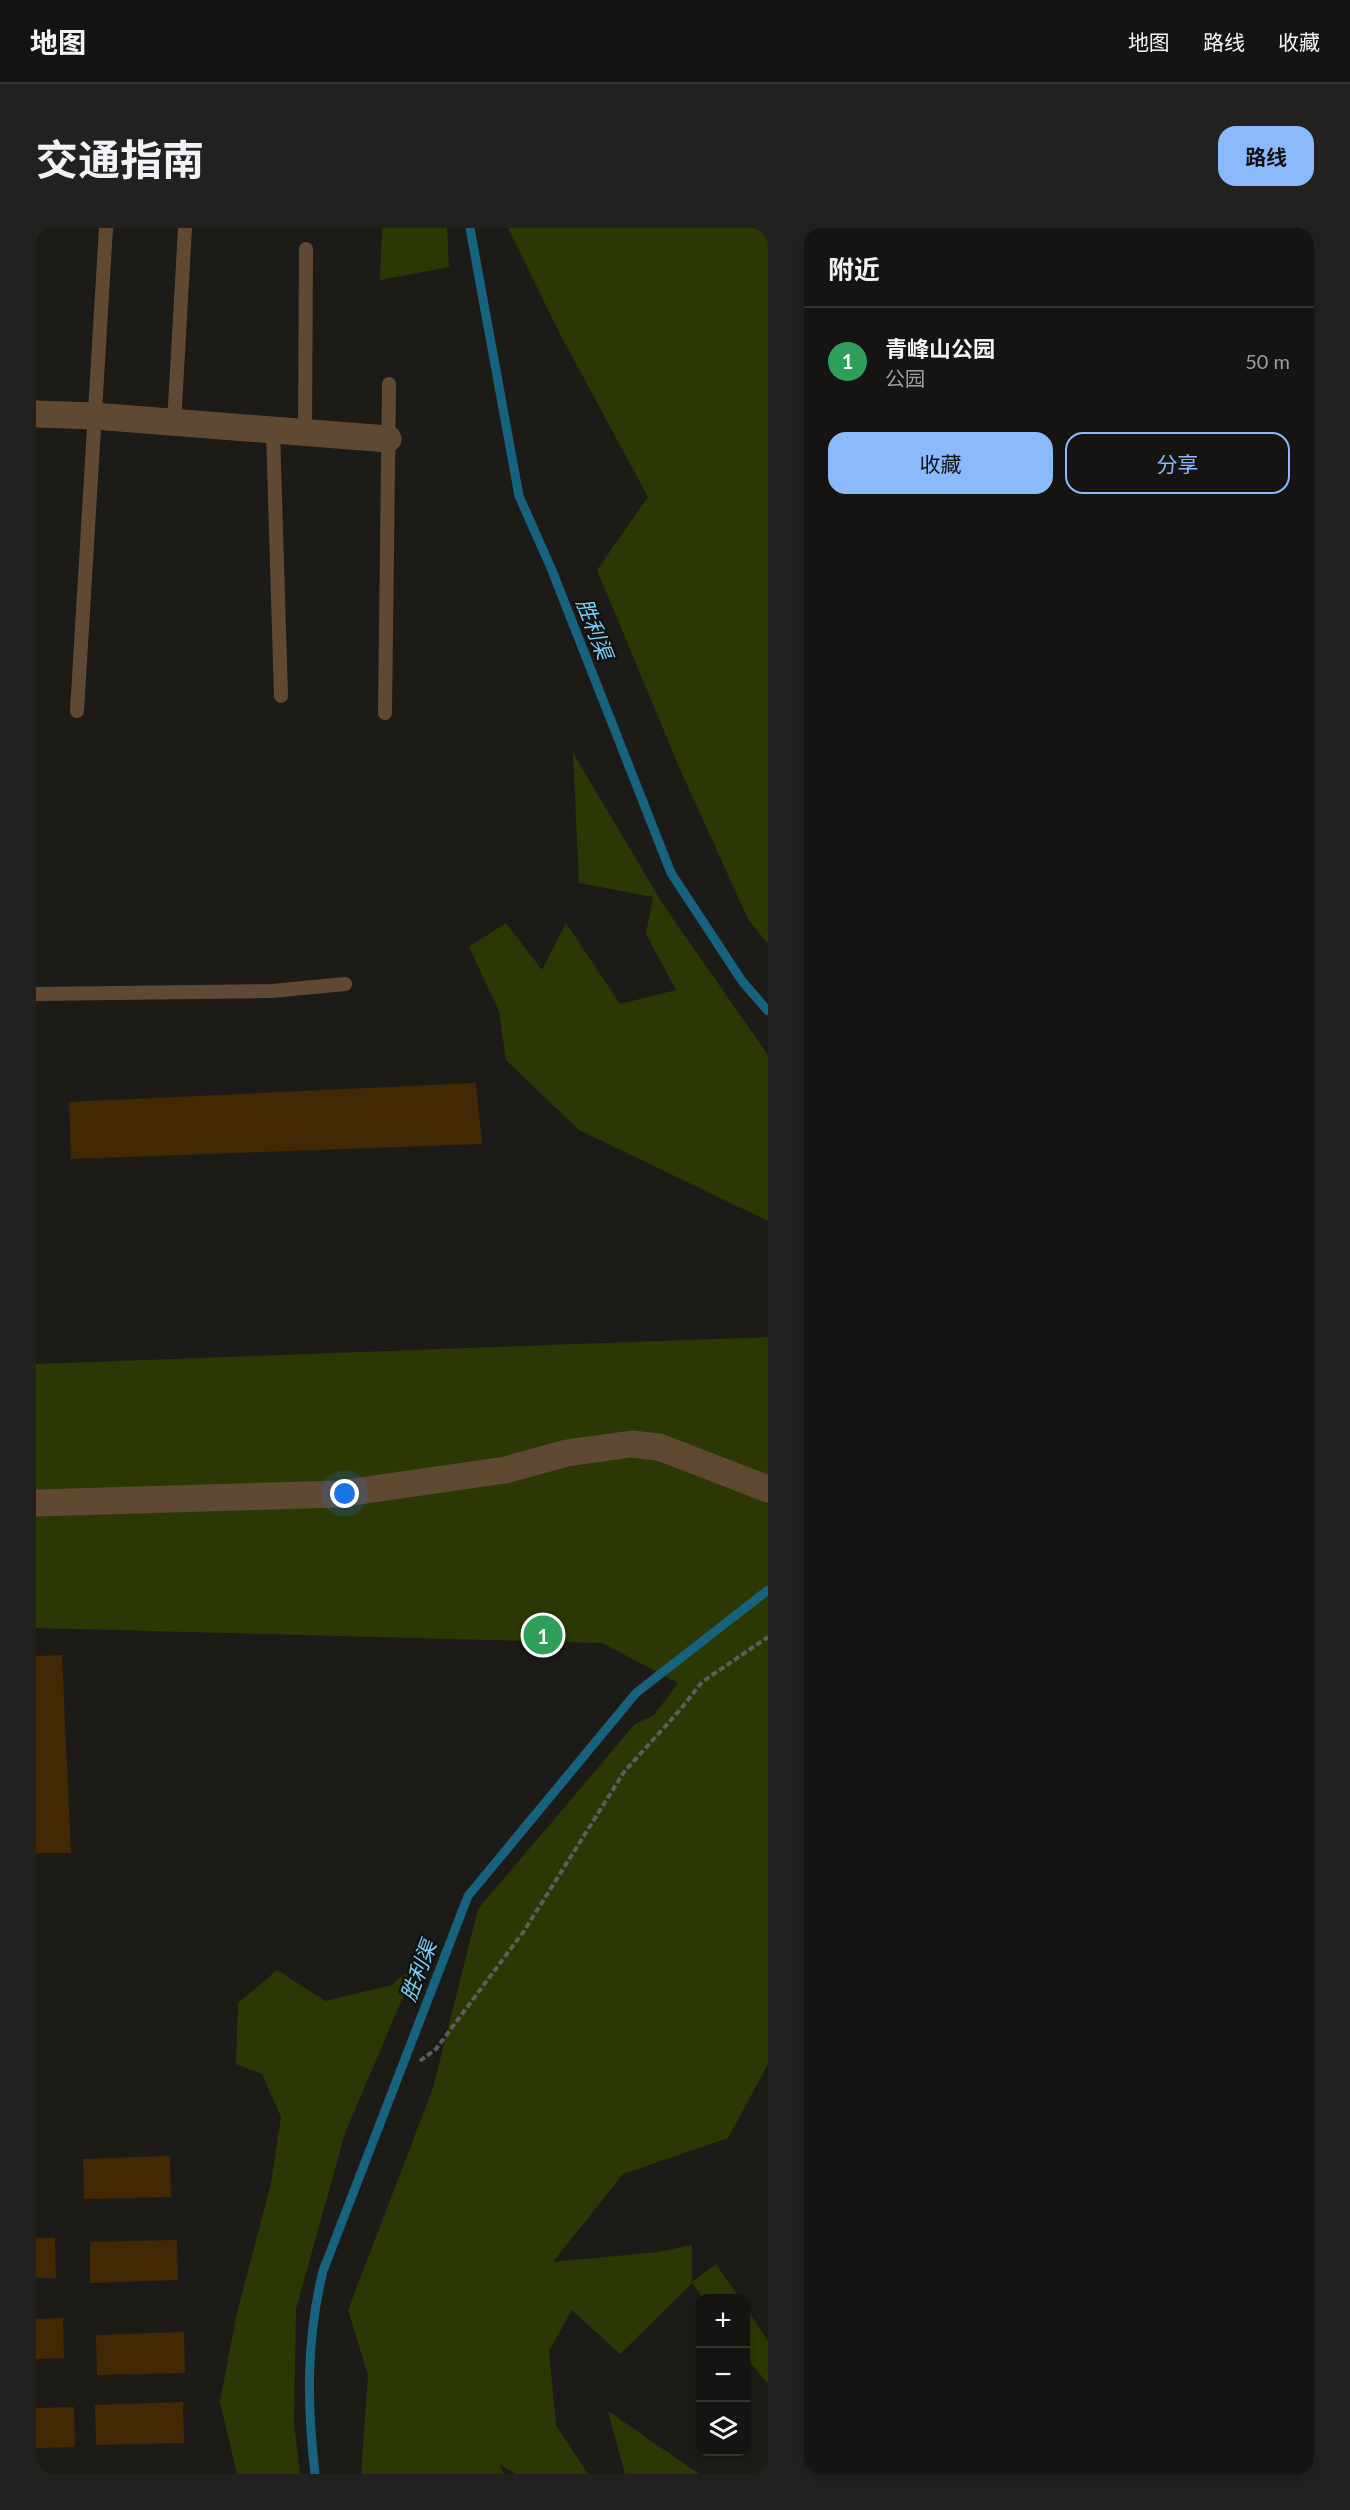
<!DOCTYPE html>
<html lang="zh">
<head>
<meta charset="utf-8">
<style>
	:root { --surface:#161412; --page:#232120; --text:#f1f3f6; --muted:#9e9e9f; --line:#353332; --accent:#8bbafc }
	body { margin:0; font-family:Lato,"Noto Sans SC",sans-serif; background:var(--page); color:var(--text) }
	.controls { position:absolute; right:18px; bottom:18px; display:grid; overflow:hidden; border-radius:12px; box-shadow:0 3px 9px #0003 }
	.controls button { width:54px; height:54px; display:grid; place-items:center; padding:0; border:0; border-bottom:2px solid var(--line); background:var(--surface); color:var(--text); font:30px sans-serif }
	.you { position:absolute; left:309px; top:1266px; width:21px; height:21px; margin:-15px; border:4px solid #fff; border-radius:50%; background:#1a73e8; box-shadow:0 0 0 9px #1a73e833 }
	.badge { display:grid; place-items:center; width:39px; height:39px; border-radius:50%; background:var(--accent); color:#fff; font-size:20px; font-weight:700 }
	.pin { position:absolute; translate:-50% -50%; border:3px solid #fff; box-shadow:0 2px 6px #0006 }
	.list { margin:0; padding:0; list-style:none }
	h2 { display:flex; justify-content:space-between; align-items:center; height:78px; margin:0; padding:0 24px; font-size:26px }
	h2 small { font-size:20px; font-weight:400; color:var(--muted) }
	.list li { display:grid; grid-template-columns:39px 1fr auto; gap:18px; align-items:center; box-sizing:border-box; height:108px; padding:0 24px; border-top:2px solid var(--line) }
	.list b { display:block; font-size:22px; white-space:nowrap }
	.list p { margin:0; font-size:20px; white-space:nowrap; color:var(--muted) }
	.list em { font-size:20px; font-style:normal; color:var(--muted) }
	.actions { display:flex; gap:12px; padding:18px 24px }
	.actions a { flex:1; padding:14px 0; border:2px solid var(--accent); border-radius:18px; text-align:center; font-size:21px; color:var(--accent) }
	.actions .main { background:var(--accent); color:#111 }
	.icon { flex:none; width:33px; height:33px; fill:none; stroke:currentColor; stroke-width:2; stroke-linecap:round; stroke-linejoin:round }
	.map { position:relative; flex:none; width:732px; height:2246px; overflow:hidden; border-radius:18px }
	header { display:flex; align-items:center; gap:36px; box-sizing:border-box; height:84px; padding:0 30px; background:var(--surface); border-bottom:2px solid var(--line) }
	header strong { font-size:28px }
	nav { display:flex; gap:33px; margin-inline-start:auto; font-size:21px }
	.intro { display:flex; align-items:center; justify-content:space-between; box-sizing:border-box; height:144px; padding:0 36px }
	h1 { margin:0; font-size:42px }
	.button { padding:15px 27px; border-radius:18px; background:var(--accent); color:#111; font-size:21px; font-weight:700 }
	main { display:flex; gap:36px; padding:0 36px }
	aside { flex:1; background:var(--surface); border-radius:18px; box-shadow:0 3px 9px #0003 }
	.map>svg:first-child { display:block }
	.green { fill:#2c3804 }
	.lines { fill:none; stroke-linecap:round; stroke-linejoin:round }
	.stream { stroke:#17627e; stroke-width:9 }
	.building { fill:#422904 }
	.path { stroke:#5e5d5a; stroke-width:4; stroke-dasharray:6 3; stroke-linecap:butt }
	.service { stroke:#604933; stroke-width:14 }
	.minor { stroke:#604933; stroke-width:27 }
	.labels { text-anchor:middle; stroke-width:5; stroke-linejoin:round; paint-order:stroke }
	.water-label { font-size:21px; font-style:italic; fill:#74d3fb; stroke:#14120f }
</style>
</head>
<body>
<header>
<strong>地图</strong>
<nav><a>地图</a><a>路线</a><a>收藏</a></nav>
</header>
<div class="intro"><h1>交通指南</h1><a class="button">路线</a></div>
<main>
<div class="map">
<svg width="732" height="2246" viewBox="0 0 732 2246">
	<rect width="100%" height="100%" fill="#1d1b18"/>
	<g class="green">
		<path d="M346 0H411L413 39 344 52Z"/>
		<path d="M472 0H732V716L712 691 643 539 561 342 612 269 524 106Z"/>
		<path d="M537 525 628 678 732 827V993L543 902 470 832 463 783 433 719 470 695 506 742 530 695 584 776 640 762 610 706 617 669 543 655Z"/>
		<path d="M732 1109V1836L692 1910 587 1946 517 2034 622 2024 656 2017V2054L680 2036 703 2070H667L656 2055 584 2126 536 2082 513 2123 520 2197 552 2246H480L463 2236 468 2246H325L332 2147 312 2082 397 1860 442 1681 599 1496 618 1487 642 1455 566 1415 0 1400V1136Z"/>
		<path d="M381 1736 309 1905 260 2081 258 2195 264 2246H201L184 2174 200 2089 235 1955 245 1889 226 1846 200 1836 202 1775 241 1742 289 1773 356 1757Z"/>
		<path d="M710 2080 732 2113V2156L710 2129Z"/>
		<path d="M572 2183 663 2246H589Z"/>
	</g>
	<g class="lines">
		<g class="stream">
			<path d="M434 0 483 268 515 340 635 645 706 753 732 783"/>
			<path d="M279 2246C271 2177 270 2112 287 2043L432 1668 600 1465 732 1362"/>
		</g>
	</g>
	<g class="building">
		<path d="M440 855 446 916 35 931 33 874Z"/>
		<path d="M26 1427 35 1625H0V1428Z"/>
		<path d="M134 1928 135 1969 48 1971 47 1931Z"/>
		<path d="M0 2010H19L20 2050H0Z"/>
		<path d="M141 2012 142 2052 54 2055V2014Z"/>
		<path d="M27 2090 28 2130 0 2131V2091Z"/>
		<path d="M148 2104 149 2145 61 2147 60 2107Z"/>
		<path d="M147 2174 148 2215 60 2217 59 2177Z"/>
		<path d="M38 2179 39 2219 0 2220V2180Z"/>
	</g>
	<g class="lines">
		<path class="path" d="M384 1833 400 1821 488 1703 588 1544 644 1482 666 1454 732 1409"/>
		<g class="service">
			<path d="M138 196 149 0"/>
			<path d="M237 203 245 468"/>
			<path d="M269 206 270 21"/>
			<path d="M41 483 70 0"/>
			<path d="M349 485 353 156"/>
			<path d="M0 766 236 763 309 756"/>
		</g>
		<g class="minor">
			<path d="M0 186 58 188 352 211"/>
			<path d="M0 1275 303 1266 469 1242 531 1225 595 1216 623 1219 732 1261"/>
		</g>
	</g>
	<g class="labels">
		<g class="water-label">
			<text transform="translate(558 401) rotate(69)" y="7">胜利渠</text>
			<text transform="translate(383 1743) rotate(-69)" y="7">胜利渠</text>
		</g>
	</g>
</svg>
<div class="controls">
<button>+</button>
<button>−</button>
<button><svg class="icon" aria-label="layers" viewBox="0 0 24 24"><path d="M12 4l9 5-9 5-9-5zM3 14l9 5 9-5"/></svg></button>
</div>
<div class="you"></div>
<div class="pin badge" style="left:507px;top:1407px;background:#2e9e5b">1</div>
</div>
<aside>
<h2>附近<small></small></h2>
<ul class="list">
<li><span class="badge" style="background:#2e9e5b">1</span><div><b>青峰山公园</b><p>公园</p></div><em>50 m</em></li>
</ul>
<div class="actions"><a class="main">收藏</a><a>分享</a></div>
</aside>
</main>
</body>
</html>
